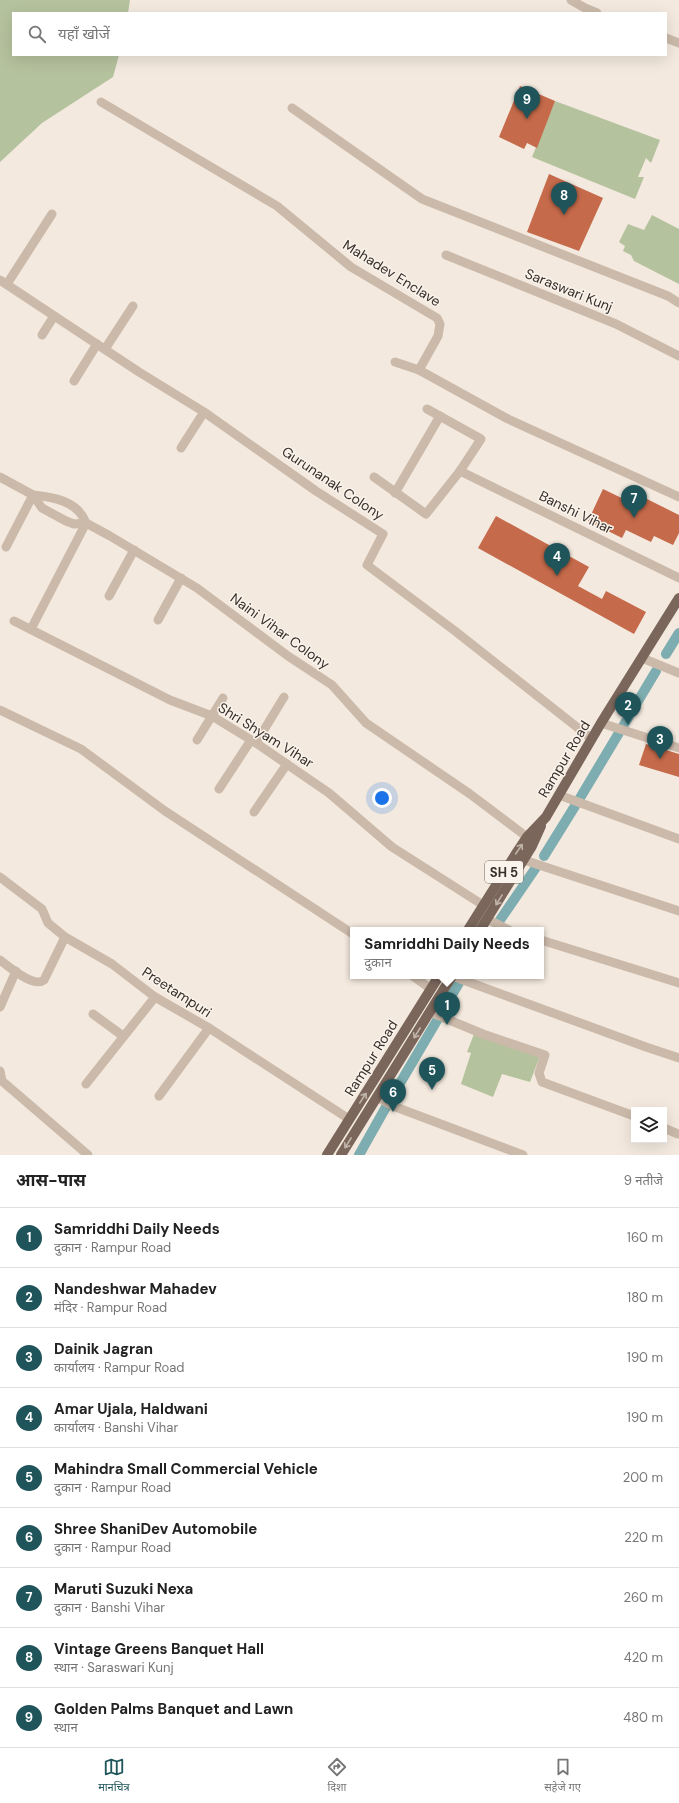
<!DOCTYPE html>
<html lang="hi">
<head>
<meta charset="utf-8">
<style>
	:root { --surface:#fff; --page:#f2f2f2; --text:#222; --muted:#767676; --line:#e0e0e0; --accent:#1f555a }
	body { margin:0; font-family:"DM Sans","Noto Sans Devanagari",sans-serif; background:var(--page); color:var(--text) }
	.controls { position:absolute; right:12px; bottom:12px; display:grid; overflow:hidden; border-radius:0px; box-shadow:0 4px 16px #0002 }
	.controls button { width:36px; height:36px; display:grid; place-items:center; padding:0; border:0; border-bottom:1px solid var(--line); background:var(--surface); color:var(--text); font:20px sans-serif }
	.you { position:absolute; left:382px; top:798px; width:14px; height:14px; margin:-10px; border:3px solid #fff; border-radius:50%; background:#1a73e8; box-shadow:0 0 0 6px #1a73e833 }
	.badge { display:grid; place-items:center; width:26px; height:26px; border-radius:50%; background:var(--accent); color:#fff; font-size:13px; font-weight:700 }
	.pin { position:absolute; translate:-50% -33px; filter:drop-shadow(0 1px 2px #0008) }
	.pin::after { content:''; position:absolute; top:21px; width:14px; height:12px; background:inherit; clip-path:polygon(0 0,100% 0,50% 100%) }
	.popup { position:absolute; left:350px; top:927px; width:194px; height:52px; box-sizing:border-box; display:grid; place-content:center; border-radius:0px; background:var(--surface); filter:drop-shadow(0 1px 3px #0005); font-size:13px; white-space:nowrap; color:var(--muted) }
	.popup b { font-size:15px; color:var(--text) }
	.popup::after { content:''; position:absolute; left:50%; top:100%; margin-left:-8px; border:8px solid transparent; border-top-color:var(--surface) }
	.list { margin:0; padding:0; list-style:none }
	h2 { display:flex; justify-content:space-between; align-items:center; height:52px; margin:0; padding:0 16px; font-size:17px }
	h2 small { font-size:13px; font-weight:400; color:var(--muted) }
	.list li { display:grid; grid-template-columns:26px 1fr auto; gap:12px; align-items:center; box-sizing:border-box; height:60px; padding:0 16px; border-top:1px solid var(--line) }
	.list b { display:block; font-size:15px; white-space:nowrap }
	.list p { margin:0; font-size:13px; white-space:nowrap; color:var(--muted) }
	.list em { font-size:13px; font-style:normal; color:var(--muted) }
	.icon { flex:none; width:22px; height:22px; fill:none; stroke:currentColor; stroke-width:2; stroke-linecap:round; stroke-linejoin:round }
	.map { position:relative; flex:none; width:679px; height:1155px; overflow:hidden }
	.search { position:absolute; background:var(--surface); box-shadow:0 4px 16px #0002; left:12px; right:12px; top:12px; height:44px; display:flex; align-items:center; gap:10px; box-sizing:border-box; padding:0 14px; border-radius:0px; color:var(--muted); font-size:15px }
	.sheet { height:592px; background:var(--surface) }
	nav { display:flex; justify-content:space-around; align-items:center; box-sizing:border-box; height:56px; border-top:1px solid var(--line); background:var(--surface); font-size:11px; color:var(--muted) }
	nav a { display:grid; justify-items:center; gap:2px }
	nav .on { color:var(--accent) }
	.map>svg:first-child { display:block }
	.green { fill:#b5c29e }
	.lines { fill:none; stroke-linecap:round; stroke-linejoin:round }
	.canal { stroke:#7dadb0; stroke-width:10 }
	.building { fill:#c56a4a }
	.street { stroke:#cbbaaa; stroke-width:9 }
	.primary { stroke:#7a665b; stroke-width:10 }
	.oneway { stroke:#c0b4aa }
	.labels { text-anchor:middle; stroke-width:3; stroke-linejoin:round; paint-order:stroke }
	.shield { fill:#faf3eb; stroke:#726964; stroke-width:1 }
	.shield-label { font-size:13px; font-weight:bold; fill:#382e2a }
	.street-label { font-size:14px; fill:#382e2a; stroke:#faf3eb }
</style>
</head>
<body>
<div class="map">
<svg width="679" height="1155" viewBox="0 0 679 1155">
	<rect width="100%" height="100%" fill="#f3e9de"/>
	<g class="green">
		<path d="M0 0H130L128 13H13V55H119L113 77 42 123 0 162Z"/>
		<path d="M555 101 660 140 651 163 646 158 638 177H644L635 199 532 157Z"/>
		<path d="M652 215 679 229V284L634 261 631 255 623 251 625 246 619 242 628 224 644 230Z"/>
		<path d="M474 1034 540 1056 530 1082 502 1074 493 1097 461 1084 471 1053 467 1052Z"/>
	</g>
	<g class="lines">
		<g class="canal">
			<path d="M666 654 679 633"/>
			<path d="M580 798 656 671"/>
			<path d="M544 856 575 806"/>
			<path d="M500 920 537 866"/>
			<path d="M359 1155 386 1107 459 983"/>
		</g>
	</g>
	<g class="building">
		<path d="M520 86 555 101 537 148 527 143 524 149 499 137Z"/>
		<path d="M549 174 603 198 579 251 527 232Z"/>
		<path d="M603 489 636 505 641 496 679 515V533L673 545 654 536 651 542 626 530 622 538 588 521Z"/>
		<path d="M496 516 589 567 578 586 602 599 606 591 646 612 634 634 478 548Z"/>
		<path d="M646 744 679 754V777L639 765Z"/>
	</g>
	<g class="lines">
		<g class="street">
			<path d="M571 0 585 8 597 13"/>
			<path d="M666 38 679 43"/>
			<path d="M101 102 277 206 351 267 437 318 440 324 438 336 419 370 508 419 679 497"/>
			<path d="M292 108 422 199 668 296 679 303"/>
			<path d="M446 255 616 324 679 356"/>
			<path d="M0 280 139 372 204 412 316 491 383 534 367 565 455 631 592 739"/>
			<path d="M7 284 52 214"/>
			<path d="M42 335 54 316"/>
			<path d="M105 349 133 306"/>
			<path d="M395 362 419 370"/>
			<path d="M74 381 97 344"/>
			<path d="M181 448 204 412"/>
			<path d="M460 471 679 578"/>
			<path d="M0 477 33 495 42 508 66 521 74 524 86 523 110 536 197 588 288 656 332 685 366 723 470 794 527 837"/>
			<path d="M374 477 426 514 460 471 481 439 427 409"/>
			<path d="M395 493 440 416"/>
			<path d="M6 547 33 495C53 497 78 501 86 523L31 629"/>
			<path d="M109 596 134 550"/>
			<path d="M158 620 181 578"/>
			<path d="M14 621 170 700 212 716 256 743 329 793 392 847 483 905"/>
			<path d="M642 658 679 673"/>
			<path d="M0 710 81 749 165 811 353 934"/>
			<path d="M601 723 679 748"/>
			<path d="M197 740 223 698"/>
			<path d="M256 743 284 697"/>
			<path d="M219 789 251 740"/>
			<path d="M559 795 679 839"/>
			<path d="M254 812 287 764"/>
			<path d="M524 860 679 911"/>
			<path d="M0 877 42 909 48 923 65 937 112 964 155 997 209 1028 349 1119"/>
			<path d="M487 919 509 930"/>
			<path d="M541 940 679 983"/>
			<path d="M0 960C9 967 34 988 44 980L65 937"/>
			<path d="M413 976 431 989"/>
			<path d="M452 976 646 1047 679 1058"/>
			<path d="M0 1007 16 971"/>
			<path d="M430 1012 483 1034 545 1055 539 1073 542 1082 634 1116"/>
			<path d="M93 1014 123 1036"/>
			<path d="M0 1071 2 1081 88 1155"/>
			<path d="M86 1084 155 997"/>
			<path d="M159 1096 209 1028"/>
			<path d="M377 1097 393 1106 523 1155"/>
			<path d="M664 1128 678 1134"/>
		</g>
		<g class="primary">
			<path d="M468 930 517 852 527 837 546 817 601 723 679 598"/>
			<path d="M480 930 532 846 541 826"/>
			<path d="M327 1155 439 976"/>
			<path d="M341 1155 452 976"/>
		</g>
	</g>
	<defs><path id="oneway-shaft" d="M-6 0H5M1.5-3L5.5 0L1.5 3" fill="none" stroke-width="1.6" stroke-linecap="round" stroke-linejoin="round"/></defs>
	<g class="oneway">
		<use href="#oneway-shaft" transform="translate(519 849) rotate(-56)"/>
		<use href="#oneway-shaft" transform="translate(499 900) rotate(122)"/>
		<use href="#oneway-shaft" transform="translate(417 1033) rotate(122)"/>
		<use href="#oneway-shaft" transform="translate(363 1098) rotate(-57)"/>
		<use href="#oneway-shaft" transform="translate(348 1143) rotate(122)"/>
	</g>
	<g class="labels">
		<rect class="shield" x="485" y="861" width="38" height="22" rx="3"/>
		<g class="shield-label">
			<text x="504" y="877">SH 5</text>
		</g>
		<g class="street-label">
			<text transform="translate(392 273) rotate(32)" y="5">Mahadev Enclave</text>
			<text transform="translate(569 290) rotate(22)" y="5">Saraswari Kunj</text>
			<text transform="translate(333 483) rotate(34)" y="5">Gurunanak Colony</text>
			<text transform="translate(576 512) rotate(26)" y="5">Banshi Vihar</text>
			<text transform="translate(280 631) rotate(36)" y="5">Naini Vihar Colony</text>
			<text transform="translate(266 735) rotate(32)" y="5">Shri Shyam Vihar</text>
			<text transform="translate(564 759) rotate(-59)" y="5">Rampur Road</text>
			<text transform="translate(177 992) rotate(33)" y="5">Preetampuri</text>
			<text transform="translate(371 1058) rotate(-58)" y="5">Rampur Road</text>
		</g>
	</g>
</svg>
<div class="controls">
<button><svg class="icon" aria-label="layers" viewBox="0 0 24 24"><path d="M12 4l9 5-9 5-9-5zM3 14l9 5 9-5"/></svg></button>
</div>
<div class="you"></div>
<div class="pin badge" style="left:447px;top:1025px">1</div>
<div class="popup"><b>Samriddhi Daily Needs</b>दुकान</div>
<div class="pin badge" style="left:628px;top:725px">2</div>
<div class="pin badge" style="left:660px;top:759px">3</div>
<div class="pin badge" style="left:557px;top:576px">4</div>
<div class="pin badge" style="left:432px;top:1090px">5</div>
<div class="pin badge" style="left:393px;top:1112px">6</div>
<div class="pin badge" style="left:634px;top:518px">7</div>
<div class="pin badge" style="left:564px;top:215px">8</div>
<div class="pin badge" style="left:527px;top:119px">9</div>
<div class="search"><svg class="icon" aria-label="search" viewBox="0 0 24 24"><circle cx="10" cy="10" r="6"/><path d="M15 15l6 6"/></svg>यहाँ खोजें</div>
</div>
<section class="sheet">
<h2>आस-पास<small>9 नतीजे</small></h2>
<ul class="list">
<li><span class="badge">1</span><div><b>Samriddhi Daily Needs</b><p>दुकान · Rampur Road</p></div><em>160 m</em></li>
<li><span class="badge">2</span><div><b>Nandeshwar Mahadev</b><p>मंदिर · Rampur Road</p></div><em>180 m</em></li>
<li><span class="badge">3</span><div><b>Dainik Jagran</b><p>कार्यालय · Rampur Road</p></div><em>190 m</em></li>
<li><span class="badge">4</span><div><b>Amar Ujala, Haldwani</b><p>कार्यालय · Banshi Vihar</p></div><em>190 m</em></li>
<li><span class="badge">5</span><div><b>Mahindra Small Commercial Vehicle</b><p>दुकान · Rampur Road</p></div><em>200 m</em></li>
<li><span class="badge">6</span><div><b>Shree ShaniDev Automobile</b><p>दुकान · Rampur Road</p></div><em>220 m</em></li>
<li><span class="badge">7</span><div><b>Maruti Suzuki Nexa</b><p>दुकान · Banshi Vihar</p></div><em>260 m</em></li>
<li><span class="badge">8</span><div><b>Vintage Greens Banquet Hall</b><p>स्थान · Saraswari Kunj</p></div><em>420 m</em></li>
<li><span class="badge">9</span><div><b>Golden Palms Banquet and Lawn</b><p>स्थान</p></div><em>480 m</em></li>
</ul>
</section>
<nav>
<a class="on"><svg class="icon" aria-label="map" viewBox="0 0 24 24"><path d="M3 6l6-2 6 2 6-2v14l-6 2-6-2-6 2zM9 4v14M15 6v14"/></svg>मानचित्र</a>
<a><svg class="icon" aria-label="directions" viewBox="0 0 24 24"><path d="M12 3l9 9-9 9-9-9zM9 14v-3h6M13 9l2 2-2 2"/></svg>दिशा</a>
<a><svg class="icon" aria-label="saved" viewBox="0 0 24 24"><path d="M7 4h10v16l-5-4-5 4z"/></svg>सहेजे गए</a>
</nav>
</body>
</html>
